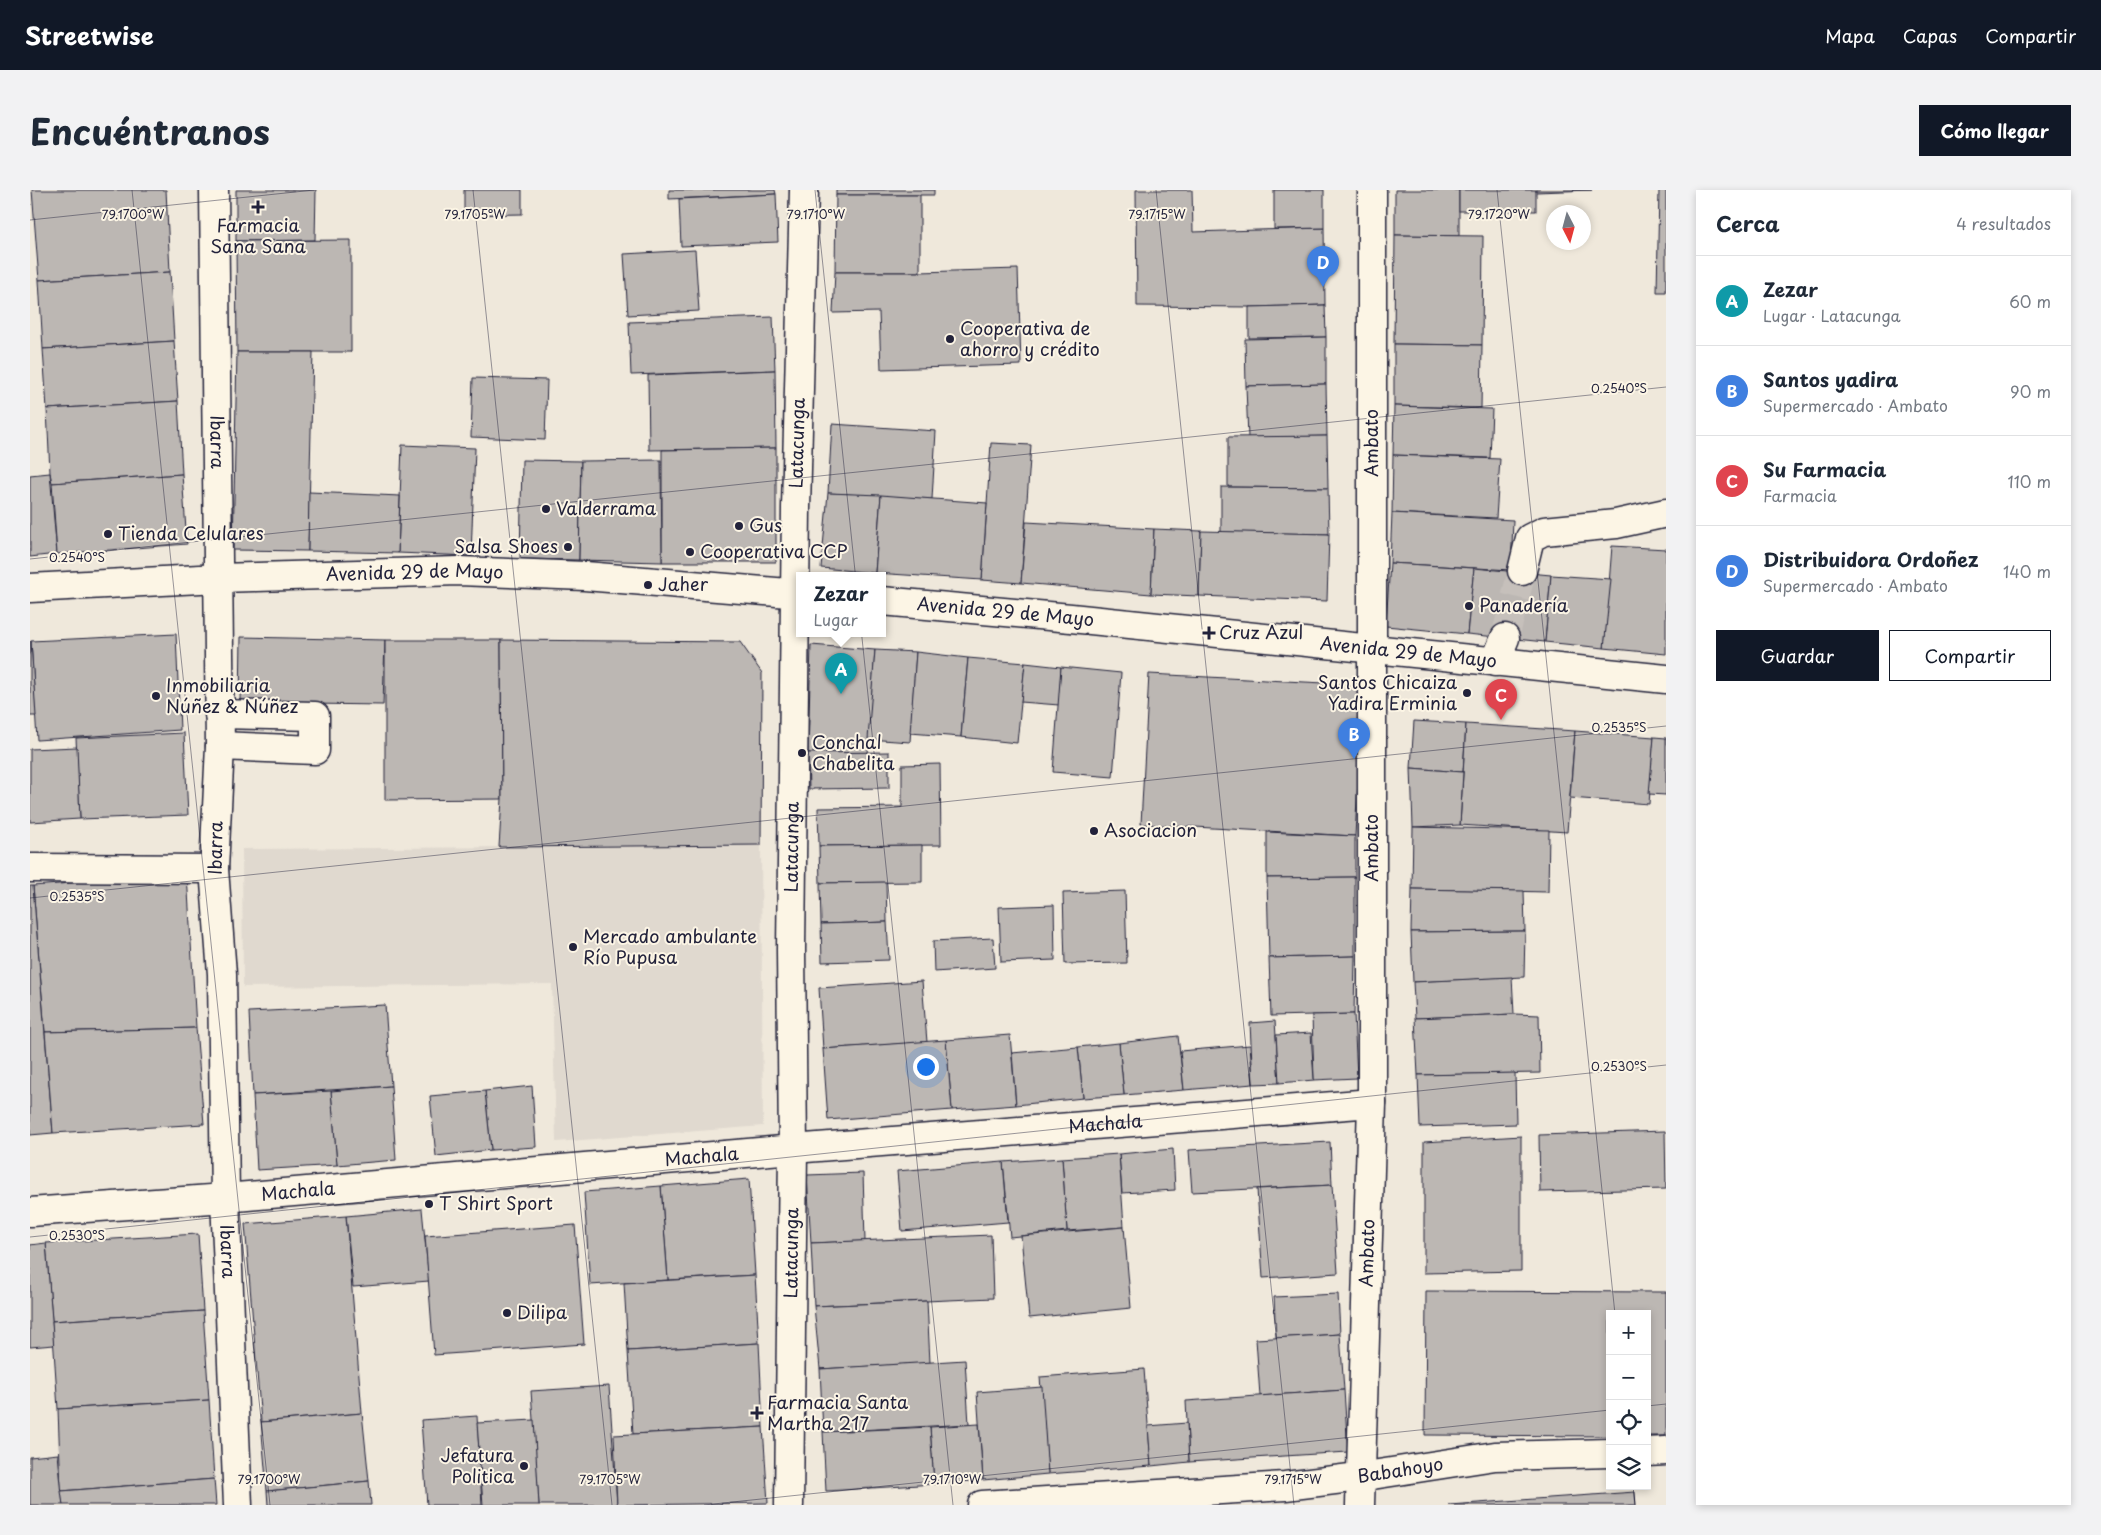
<!DOCTYPE html>
<html lang="es">
<head>
<meta charset="utf-8">
<style>
	:root { --surface:#fff; --page:#f2f2f3; --text:#1f2937; --muted:#747a83; --line:#e0e1e3; --accent:#111827 }
	body { margin:0; font-family:"Playpen Sans",sans-serif; background:var(--page); color:var(--text) }
	.controls { position:absolute; right:15px; bottom:15px; display:grid; overflow:hidden; border-radius:0px; box-shadow:0 2px 8px #0003 }
	.controls button { width:45px; height:45px; display:grid; place-items:center; padding:0; border:0; border-bottom:1px solid var(--line); background:var(--surface); color:var(--text); font:25px sans-serif }
	.compass { position:absolute; left:1516px; top:15px; width:45px; height:45px; border-radius:50%; background:var(--surface); box-shadow:0 2px 8px #0003; rotate:174deg }
	.you { position:absolute; left:895px; top:876px; width:18px; height:18px; margin:-12px; border:4px solid #fff; border-radius:50%; background:#1a73e8; box-shadow:0 0 0 8px #1a73e833 }
	.badge { display:grid; place-items:center; width:32px; height:32px; border-radius:50%; background:var(--accent); color:#fff; font-size:16px; font-weight:700 }
	.pin { position:absolute; translate:-50% -41px; filter:drop-shadow(0 1px 2px #0008) }
	.pin::after { content:''; position:absolute; top:26px; width:18px; height:15px; background:inherit; clip-path:polygon(0 0,100% 0,50% 100%) }
	.popup { position:absolute; left:766px; top:382px; width:90px; height:65px; box-sizing:border-box; display:grid; place-content:center; border-radius:0px; background:var(--surface); filter:drop-shadow(0 1px 4px #0005); font-size:16px; white-space:nowrap; color:var(--muted) }
	.popup b { font-size:19px; color:var(--text) }
	.popup::after { content:''; position:absolute; left:50%; top:100%; margin-left:-10px; border:10px solid transparent; border-top-color:var(--surface) }
	.list { margin:0; padding:0; list-style:none }
	h2 { display:flex; justify-content:space-between; align-items:center; height:65px; margin:0; padding:0 20px; font-size:21px }
	h2 small { font-size:16px; font-weight:400; color:var(--muted) }
	.list li { display:grid; grid-template-columns:32px 1fr auto; gap:15px; align-items:center; box-sizing:border-box; height:90px; padding:0 20px; border-top:1px solid var(--line) }
	.list b { display:block; font-size:19px; white-space:nowrap }
	.list p { margin:0; font-size:16px; white-space:nowrap; color:var(--muted) }
	.list em { font-size:16px; font-style:normal; color:var(--muted) }
	.actions { display:flex; gap:10px; padding:15px 20px }
	.actions a { flex:1; padding:11px 0; border:1px solid var(--accent); border-radius:0px; text-align:center; font-size:18px; color:var(--accent) }
	.actions .main { background:var(--accent); color:#fff }
	.icon { flex:none; width:28px; height:28px; fill:none; stroke:currentColor; stroke-width:2; stroke-linecap:round; stroke-linejoin:round }
	.map { position:relative; flex:none; width:1636px; height:1315px; overflow:hidden; border-radius:0px }
	header { display:flex; align-items:center; gap:30px; box-sizing:border-box; height:70px; padding:0 25px; background:var(--accent); color:#fff }
	header strong { font-size:24px }
	nav { display:flex; gap:28px; margin-inline-start:auto; font-size:18px }
	.intro { display:flex; align-items:center; justify-content:space-between; box-sizing:border-box; height:120px; padding:0 30px }
	h1 { margin:0; font-size:35px }
	.button { padding:12px 22px; border-radius:0px; background:var(--accent); color:#fff; font-size:18px; font-weight:700 }
	main { display:flex; gap:30px; padding:0 30px }
	aside { flex:1; background:var(--surface); border-radius:0px; box-shadow:0 2px 8px #0003 }
	.map>svg:first-child { display:block }
	.built { fill:#e0d9cf }
	.building { fill:#bcb7b3; stroke:#22223b }
	.lines { fill:none; stroke-linecap:round; stroke-linejoin:round }
	.minor-tunnel { stroke:#c6c0bb; stroke-width:28; stroke-dasharray:28 14; stroke-linecap:butt }
	.minor-casing { stroke:#22223b; stroke-width:31 }
	.major-casing { stroke:#22223b; stroke-width:31 }
	.minor { stroke:#fcf5e5; stroke-width:28 }
	.major { stroke:#fcf5e5; stroke-width:28 }
	.ticks { fill:none; stroke:#22223b; stroke-width:1; stroke-opacity:0.45 }
	.poi-dot { fill:#22223b; stroke:#fcf5e5; stroke-width:2 }
	.labels { text-anchor:middle; stroke-width:4; stroke-linejoin:round; paint-order:stroke }
	.poi-label { font-size:18px; fill:#22223b; stroke:#fcf5e5; text-anchor:start }
	.street-label { font-size:18px; fill:#22223b; stroke:#fcf5e5 }
	.ticks-label { font-size:12px; text-anchor:middle; fill:#22223b; stroke:#fcf5e5; stroke-width:4; stroke-linejoin:round; paint-order:stroke }
</style>
</head>
<body>
<header>
<strong>Streetwise</strong>
<nav><a>Mapa</a><a>Capas</a><a>Compartir</a></nav>
</header>
<div class="intro"><h1>Encuéntranos</h1><a class="button">Cómo llegar</a></div>
<main>
<div class="map">
<svg width="1636" height="1315" viewBox="0 0 1636 1315">
	<rect width="100%" height="100%" fill="#efe8db"/>
	<filter id="ink" filterUnits="userSpaceOnUse"><feTurbulence type="fractalNoise" baseFrequency=".02" numOctaves="2"/><feDisplacementMap in="SourceGraphic" scale="10" xChannelSelector="R" yChannelSelector="G"/><feConvolveMatrix kernelMatrix="1 2 1 2 8 2 1 2 1" color-interpolation-filters="sRGB"/></filter>
	<g filter="url(#ink)">
		<path class="built" d="M731 655 733 936 526 952 522 794 213 797 212 659Z"/>
		<g class="building">
			<path d="M2 0H136L140 82 9 90Z"/>
			<path d="M206 0H286L285 50 206 51Z"/>
			<path d="M434 0H492V24L434 25Z"/>
			<path d="M639 0H745L746 4 639 9Z"/>
			<rect x="806" y="0" width="98" height="5"/>
			<path d="M1106 0H1162L1163 42 1294 38 1295 115 1219 117 1107 116Z"/>
			<path d="M1244 0H1294V38L1244 39Z"/>
			<path d="M1365 0H1429V46L1365 45Z"/>
			<rect x="1429" y="0" width="77" height="21"/>
			<path d="M1506 0H1562L1506 2Z"/>
			<path d="M1629 0H1636V102H1627Z"/>
			<path d="M746 4 748 52 651 56 649 9Z"/>
			<path d="M806 5H890V82H805Z"/>
			<path d="M1365 45 1453 46 1452 155 1364 154Z"/>
			<path d="M321 50V162H207L206 51Z"/>
			<path d="M665 60 669 121 598 125 594 64Z"/>
			<path d="M988 79 991 175 851 179 849 122 803 123 805 82H890Z"/>
			<path d="M140 82 144 151 13 159 9 90Z"/>
			<path d="M1295 115 1296 147 1219 148V117Z"/>
			<path d="M743 127 745 180 601 185 599 132Z"/>
			<path d="M1296 147V194L1216 196 1215 149Z"/>
			<path d="M144 151 148 211 17 219 13 159Z"/>
			<path d="M1364 154 1452 155 1451 218 1364 216Z"/>
			<path d="M207 162H283L278 361 203 360Z"/>
			<path d="M745 180 746 258 619 260 618 185Z"/>
			<path d="M443 188 517 190 515 250 441 247Z"/>
			<path d="M1296 194 1297 246 1218 248 1216 196Z"/>
			<path d="M148 211 152 284 22 293 20 283 17 219Z"/>
			<path d="M1364 216 1462 219 1460 268 1363 265Z"/>
			<path d="M802 234 906 241 902 309 798 303Z"/>
			<path d="M1297 246 1298 298 1198 297V247Z"/>
			<path d="M961 253 1001 255 991 393 952 390Z"/>
			<path d="M372 255 445 258 441 366 368 363Z"/>
			<path d="M746 258V372H632V260Z"/>
			<path d="M1363 265 1470 269 1466 328 1362 323Z"/>
			<path d="M492 270 551 271 549 370 490 369Z"/>
			<path d="M631 270 632 372 549 370 551 271Z"/>
			<path d="M20 283 27 364 0 367V285Z"/>
			<path d="M152 284 157 354 27 364 22 293Z"/>
			<path d="M1191 297 1298 298 1299 344 1191 342Z"/>
			<path d="M279 302 370 306 368 363 278 361Z"/>
			<path d="M798 303 851 305 845 383 791 378Z"/>
			<path d="M851 305 957 313 952 390 845 383Z"/>
			<path d="M1362 323 1483 330 1481 380 1360 373Z"/>
			<path d="M996 332 1124 339 1121 404 991 393Z"/>
			<path d="M1124 339 1171 341 1169 406 1121 404Z"/>
			<path d="M1171 341 1299 344 1297 411 1169 406Z"/>
			<path d="M1582 356 1636 359V464L1574 458Z"/>
			<path d="M1360 373 1444 378 1437 444 1356 436Z"/>
			<path d="M1444 378 1521 385 1515 452 1437 444Z"/>
			<path d="M1521 385 1581 389 1574 458 1515 452Z"/>
			<path d="M146 444 150 540 7 550 1 451Z"/>
			<path d="M211 447 355 450 353 515 210 513Z"/>
			<path d="M355 450H471L472 609 355 610Z"/>
			<path d="M471 450 710 452 732 483 731 655 469 657 472 609Z"/>
			<path d="M1 451 6 526H0V452Z"/>
			<path d="M781 455 845 460 838 563H778Z"/>
			<path d="M845 460 886 462 880 552 838 549Z"/>
			<path d="M886 462 938 468 931 547 880 543Z"/>
			<path d="M938 468 995 473 987 553 931 547Z"/>
			<path d="M995 473 1031 477 1029 515 991 512Z"/>
			<path d="M1031 477 1091 483 1083 587 1023 582Z"/>
			<path d="M1119 484 1333 495 1325 646 1111 634Z"/>
			<path d="M1384 531 1436 534 1433 582 1381 578Z"/>
			<path d="M1436 534 1545 541 1537 642 1430 635Z"/>
			<path d="M1545 541 1624 547 1619 614 1540 608Z"/>
			<path d="M154 543 158 625 50 629 46 548Z"/>
			<path d="M1624 547 1636 548V605L1619 604Z"/>
			<path d="M47 557 50 629 0 632V559Z"/>
			<path d="M859 562V598L779 599 778 563Z"/>
			<path d="M910 574 911 655 789 656 788 618 872 617V575Z"/>
			<path d="M1381 578 1433 582 1430 635 1383 637Z"/>
			<path d="M1383 637 1519 640 1518 702 1382 699Z"/>
			<path d="M1237 642 1325 646V687L1237 688Z"/>
			<path d="M892 655V692L790 693 789 656Z"/>
			<path d="M157 684 166 838 15 842 3 696Z"/>
			<path d="M1325 687V766L1239 768 1237 688Z"/>
			<path d="M856 692 857 732 791 734 790 693Z"/>
			<path d="M0 696H3L23 943 0 945Z"/>
			<path d="M1382 699 1494 701 1495 741 1381 742Z"/>
			<path d="M1095 701 1097 773 1035 774 1033 703Z"/>
			<path d="M1024 715 1025 770 971 772 969 717Z"/>
			<path d="M857 732 859 770 792 772 791 734Z"/>
			<path d="M1495 741 1494 787 1383 792 1381 742Z"/>
			<path d="M963 748 965 778 904 782 903 751Z"/>
			<path d="M1325 766 1324 824 1241 826 1239 768Z"/>
			<path d="M1482 787 1484 824 1385 828 1383 792Z"/>
			<path d="M892 791 897 852 793 859 789 798Z"/>
			<path d="M355 815 361 896 223 905 219 822Z"/>
			<path d="M1324 824 1327 888 1284 890 1282 825Z"/>
			<path d="M1484 824 1509 825 1510 883 1388 885 1385 828Z"/>
			<path d="M1245 831 1249 893 1223 894 1220 833Z"/>
			<path d="M166 838 174 934 23 943 15 842Z"/>
			<path d="M1281 843 1284 890 1249 893 1246 845Z"/>
			<path d="M980 845 986 915 922 920 916 850Z"/>
			<path d="M1148 846 1154 900 1094 905 1089 853Z"/>
			<path d="M916 850 922 920 798 930 793 859Z"/>
			<path d="M1089 853 1094 905 1053 908 1048 857Z"/>
			<path d="M1220 855 1223 894 1154 900 1150 861Z"/>
			<path d="M1048 857 1053 908 986 915 982 863Z"/>
			<path d="M1485 883 1486 934 1390 937 1388 885Z"/>
			<path d="M361 896 366 970 307 975 301 901Z"/>
			<path d="M502 896 506 957 461 960 455 901Z"/>
			<path d="M301 901 307 975 227 980 223 905Z"/>
			<path d="M455 901 461 960 406 966 400 906Z"/>
			<path d="M1635 941 1636 999 1510 1002 1509 945Z"/>
			<path d="M1491 946V1081L1394 1083V952Z"/>
			<path d="M1300 952 1302 995 1162 1002 1159 960Z"/>
			<path d="M1143 959 1145 1000 1092 1003 1089 964Z"/>
			<path d="M1089 964 1094 1037 1037 1041 1032 968Z"/>
			<path d="M1032 968 1037 1041 980 1047 973 972Z"/>
			<path d="M973 972 978 1032 872 1041 867 981Z"/>
			<path d="M833 983 835 1051 781 1053 777 985Z"/>
			<path d="M719 989 725 1085 638 1090 631 996Z"/>
			<path d="M1302 995 1308 1083 1233 1088 1227 999Z"/>
			<path d="M631 996 638 1090 560 1095 554 1002Z"/>
			<path d="M392 1019 399 1091 323 1097 316 1026Z"/>
			<path d="M316 1026 332 1223 231 1232 215 1034Z"/>
			<path d="M545 1035 554 1154 404 1165 395 1046Z"/>
			<path d="M1094 1037 1101 1118 999 1128 991 1046Z"/>
			<path d="M168 1044 173 1121 22 1131 16 1053Z"/>
			<path d="M961 1045 963 1108 784 1116 781 1053Z"/>
			<path d="M16 1053 24 1155 0 1157V1055Z"/>
			<path d="M725 1085 729 1153 598 1161 594 1093Z"/>
			<path d="M1396 1101 1636 1102V1246H1617V1124H1580V1246L1395 1245Z"/>
			<path d="M1308 1104 1310 1144 1246 1148 1244 1107Z"/>
			<path d="M897 1111 900 1173 790 1179 784 1116Z"/>
			<path d="M173 1121 179 1210 28 1219 22 1131Z"/>
			<path d="M1310 1144 1314 1200 1230 1206 1226 1149Z"/>
			<path d="M729 1153 733 1237 603 1244 598 1161Z"/>
			<path d="M935 1170 939 1234 793 1242 790 1179Z"/>
			<path d="M1114 1179 1121 1276 1018 1284 1010 1187Z"/>
			<path d="M579 1196 587 1315H509L501 1201Z"/>
			<path d="M1012 1197 1018 1284 953 1290 947 1202Z"/>
			<path d="M1314 1200 1318 1262 1159 1272 1156 1211Z"/>
			<path d="M179 1210 184 1289 31 1301 28 1219Z"/>
			<path d="M332 1223 339 1291 237 1301 231 1232Z"/>
			<path d="M447 1226 452 1315H397L391 1230Z"/>
			<path d="M504 1230 509 1315H453L447 1233Z"/>
			<path d="M1157 1233 1159 1272 1121 1276 1118 1236Z"/>
			<path d="M949 1234 953 1290 904 1294 900 1237Z"/>
			<path d="M733 1237 738 1313 587 1315 584 1245Z"/>
			<path d="M900 1237 904 1294 796 1301 793 1242Z"/>
			<path d="M28 1264 33 1315H0V1267Z"/>
			<path d="M184 1289 186 1315H33L31 1301Z"/>
			<path d="M339 1291 341 1315H238L237 1301Z"/>
			<path d="M1605 1302 1606 1315H1419Z"/>
		</g>
		<g class="lines">
			<path class="minor-tunnel" d="M1475 448 1492 381"/>
			<defs>
				<g id="minor">
					<path id="s1" d="M184 0 190 556 184 679 192 784 195 1008 208 1315"/>
					<path d="M1492 381 1500 348 1514 341 1586 334 1636 323"/>
					<path d="M1465 472 1475 448"/>
					<path d="M189 524 285 526V560L190 556"/>
					<path d="M0 678 184 679"/>
					<path id="s2" d="M0 1022 195 1008 763 959 1342 913"/>
					<path d="M1617 1262 1636 1261"/>
					<path id="s3" d="M759 1315 763 959 761 760 766 318 774 0"/>
					<path id="s4" d="M952 1315 1255 1296 1329 1287 1465 1266 1580 1263"/>
					<path id="s5" d="M1330 1315 1342 913V0"/>
				</g>
				<g id="major">
					<path id="s6" d="M0 398 189 388 429 381 555 386 770 404"/>
					<path id="s7" d="M852 411 1041 428 1636 489"/>
				</g>
			</defs>
			<use href="#minor" class="minor-casing"/>
			<use href="#major" class="major-casing"/>
			<use href="#minor" class="minor"/>
			<use href="#major" class="major"/>
		</g>
	</g>
	<path class="ticks" d="M102 0 240 1315M443 0 582 1315M785 0 923 1315M1126 0 1264 1315M1467 0 1585 1124M0 30 284 0M0 369 1636 197M0 708 1636 536M0 1047 1636 875M1617 1216 1636 1214M1603 1296 1605 1315M674 1315 1580 1220"/>
	<g class="poi-dot">
		<path d="M225.5 9.5h5v5h5v5h-5v5h-5v-5h-5v-5h5z"/>
		<circle cx="920" cy="149" r="5"/>
		<circle cx="516" cy="319" r="5"/>
		<circle cx="709" cy="336" r="5"/>
		<circle cx="78" cy="344" r="5"/>
		<circle cx="538" cy="357" r="5"/>
		<circle cx="660" cy="362" r="5"/>
		<circle cx="618" cy="395" r="5"/>
		<circle cx="1439" cy="416" r="5"/>
		<path d="M1176.5 435.5h5v5h5v5h-5v5h-5v-5h-5v-5h5z"/>
		<circle cx="1437" cy="503" r="5"/>
		<circle cx="126" cy="506" r="5"/>
		<circle cx="772" cy="563" r="5"/>
		<circle cx="1064" cy="641" r="5"/>
		<circle cx="543" cy="757" r="5"/>
		<circle cx="399" cy="1014" r="5"/>
		<circle cx="477" cy="1123" r="5"/>
		<path d="M724.5 1215.5h5v5h5v5h-5v5h-5v-5h-5v-5h5z"/>
		<circle cx="494" cy="1276" r="5"/>
	</g>
	<g class="labels">
		<g class="poi-label">
			<text x="228" y="42" text-anchor="middle">Farmacia<tspan x="228" dy="21">Sana Sana</tspan></text>
			<text x="930" y="145">Cooperativa de<tspan x="930" dy="21">ahorro y crédito</tspan></text>
			<text x="526" y="325">Valderrama</text>
			<text x="719" y="342">Gus</text>
			<text x="88" y="350">Tienda Celulares</text>
			<text x="528" y="363" text-anchor="end">Salsa Shoes</text>
			<text x="670" y="368">Cooperativa CCP</text>
			<text x="628" y="401">Jaher</text>
			<text x="1449" y="422">Panadería</text>
			<text x="1189" y="449">Cruz Azul</text>
			<text x="1427" y="499" text-anchor="end">Santos Chicaiza<tspan x="1427" dy="21">Yadira Erminia</tspan></text>
			<text x="136" y="502">Inmobiliaria<tspan x="136" dy="21">Núñez &amp; Núñez</tspan></text>
			<text x="782" y="559">Conchal<tspan x="782" dy="21">Chabelita</tspan></text>
			<text x="1074" y="647">Asociacion</text>
			<text x="553" y="753">Mercado ambulante<tspan x="553" dy="21">Río Pupusa</tspan></text>
			<text x="409" y="1020">T Shirt Sport</text>
			<text x="487" y="1129">Dilipa</text>
			<text x="737" y="1219">Farmacia Santa<tspan x="737" dy="21">Martha 217</tspan></text>
			<text x="484" y="1272" text-anchor="end">Jefatura<tspan x="484" dy="21">Politica</tspan></text>
		</g>
		<g class="street-label">
			<text dy="6" stroke="none"><textPath href="#s1" startOffset="252">Ibarra</textPath></text>
			<text dy="6" stroke="none"><textPath href="#s3" startOffset="1062">Latacunga</textPath></text>
			<text transform="translate(1342 253) rotate(-90)" y="6">Ambato</text>
			<text dy="6" stroke="none"><textPath href="#s6" startOffset="385">Avenida 29 de Mayo</textPath></text>
			<text dy="6" stroke="none"><textPath href="#s7" startOffset="124">Avenida 29 de Mayo</textPath></text>
			<text dy="6" stroke="none"><textPath href="#s7" startOffset="529">Avenida 29 de Mayo</textPath></text>
			<text dy="6" stroke="none"><textPath href="#s3" startOffset="658">Latacunga</textPath></text>
			<text transform="translate(186 658) rotate(-89)" y="6">Ibarra</text>
			<text transform="translate(1342 658) rotate(-90)" y="6">Ambato</text>
			<text dy="6" stroke="none"><textPath href="#s2" startOffset="1079">Machala</textPath></text>
			<text dy="6" stroke="none"><textPath href="#s2" startOffset="674">Machala</textPath></text>
			<text dy="6" stroke="none"><textPath href="#s2" startOffset="269">Machala</textPath></text>
			<text dy="6" stroke="none"><textPath href="#s1" startOffset="1062">Ibarra</textPath></text>
			<text dy="6" stroke="none"><textPath href="#s3" startOffset="252">Latacunga</textPath></text>
			<text dy="6" stroke="none"><textPath href="#s5" startOffset="252">Ambato</textPath></text>
			<text dy="6" stroke="none"><textPath href="#s4" startOffset="420">Babahoyo</textPath></text>
		</g>
	</g>
	<g class="ticks-label">
		<text x="103" y="29">79.1700°W</text>
		<text x="445" y="29">79.1705°W</text>
		<text x="786" y="29">79.1710°W</text>
		<text x="1127" y="29">79.1715°W</text>
		<text x="1469" y="29">79.1720°W</text>
		<text x="1589" y="203">0.2540°S</text>
		<text x="47" y="372">0.2540°S</text>
		<text x="1589" y="542">0.2535°S</text>
		<text x="47" y="711">0.2535°S</text>
		<text x="1589" y="881">0.2530°S</text>
		<text x="47" y="1050">0.2530°S</text>
		<text x="239" y="1294">79.1700°W</text>
		<text x="580" y="1294">79.1705°W</text>
		<text x="922" y="1294">79.1710°W</text>
		<text x="1263" y="1294">79.1715°W</text>
	</g>
</svg>
<div class="controls">
<button>+</button>
<button>−</button>
<button><svg class="icon" aria-label="locate" viewBox="0 0 24 24"><circle cx="12" cy="12" r="6"/><path d="M12 2v4M12 18v4M2 12h4M18 12h4"/></svg></button>
<button><svg class="icon" aria-label="layers" viewBox="0 0 24 24"><path d="M12 4l9 5-9 5-9-5zM3 14l9 5 9-5"/></svg></button>
</div>
<svg class="compass" viewBox="-18 -18 36 36"><path d="M0-13l5 13h-10z" fill="#e53935"/><path d="M0 13l5-13h-10z" fill="#747a83"/></svg>
<div class="you"></div>
<div class="pin badge" style="left:811px;top:504px;background:#0f9aa8">A</div>
<div class="popup"><b>Zezar</b>Lugar</div>
<div class="pin badge" style="left:1324px;top:569px;background:#3f7fe0">B</div>
<div class="pin badge" style="left:1471px;top:530px;background:#e0444e">C</div>
<div class="pin badge" style="left:1293px;top:97px;background:#3f7fe0">D</div>
</div>
<aside>
<h2>Cerca<small>4 resultados</small></h2>
<ul class="list">
<li><span class="badge" style="background:#0f9aa8">A</span><div><b>Zezar</b><p>Lugar · Latacunga</p></div><em>60 m</em></li>
<li><span class="badge" style="background:#3f7fe0">B</span><div><b>Santos yadira</b><p>Supermercado · Ambato</p></div><em>90 m</em></li>
<li><span class="badge" style="background:#e0444e">C</span><div><b>Su Farmacia</b><p>Farmacia</p></div><em>110 m</em></li>
<li><span class="badge" style="background:#3f7fe0">D</span><div><b>Distribuidora Ordoñez</b><p>Supermercado · Ambato</p></div><em>140 m</em></li>
</ul>
<div class="actions"><a class="main">Guardar</a><a>Compartir</a></div>
</aside>
</main>
</body>
</html>
